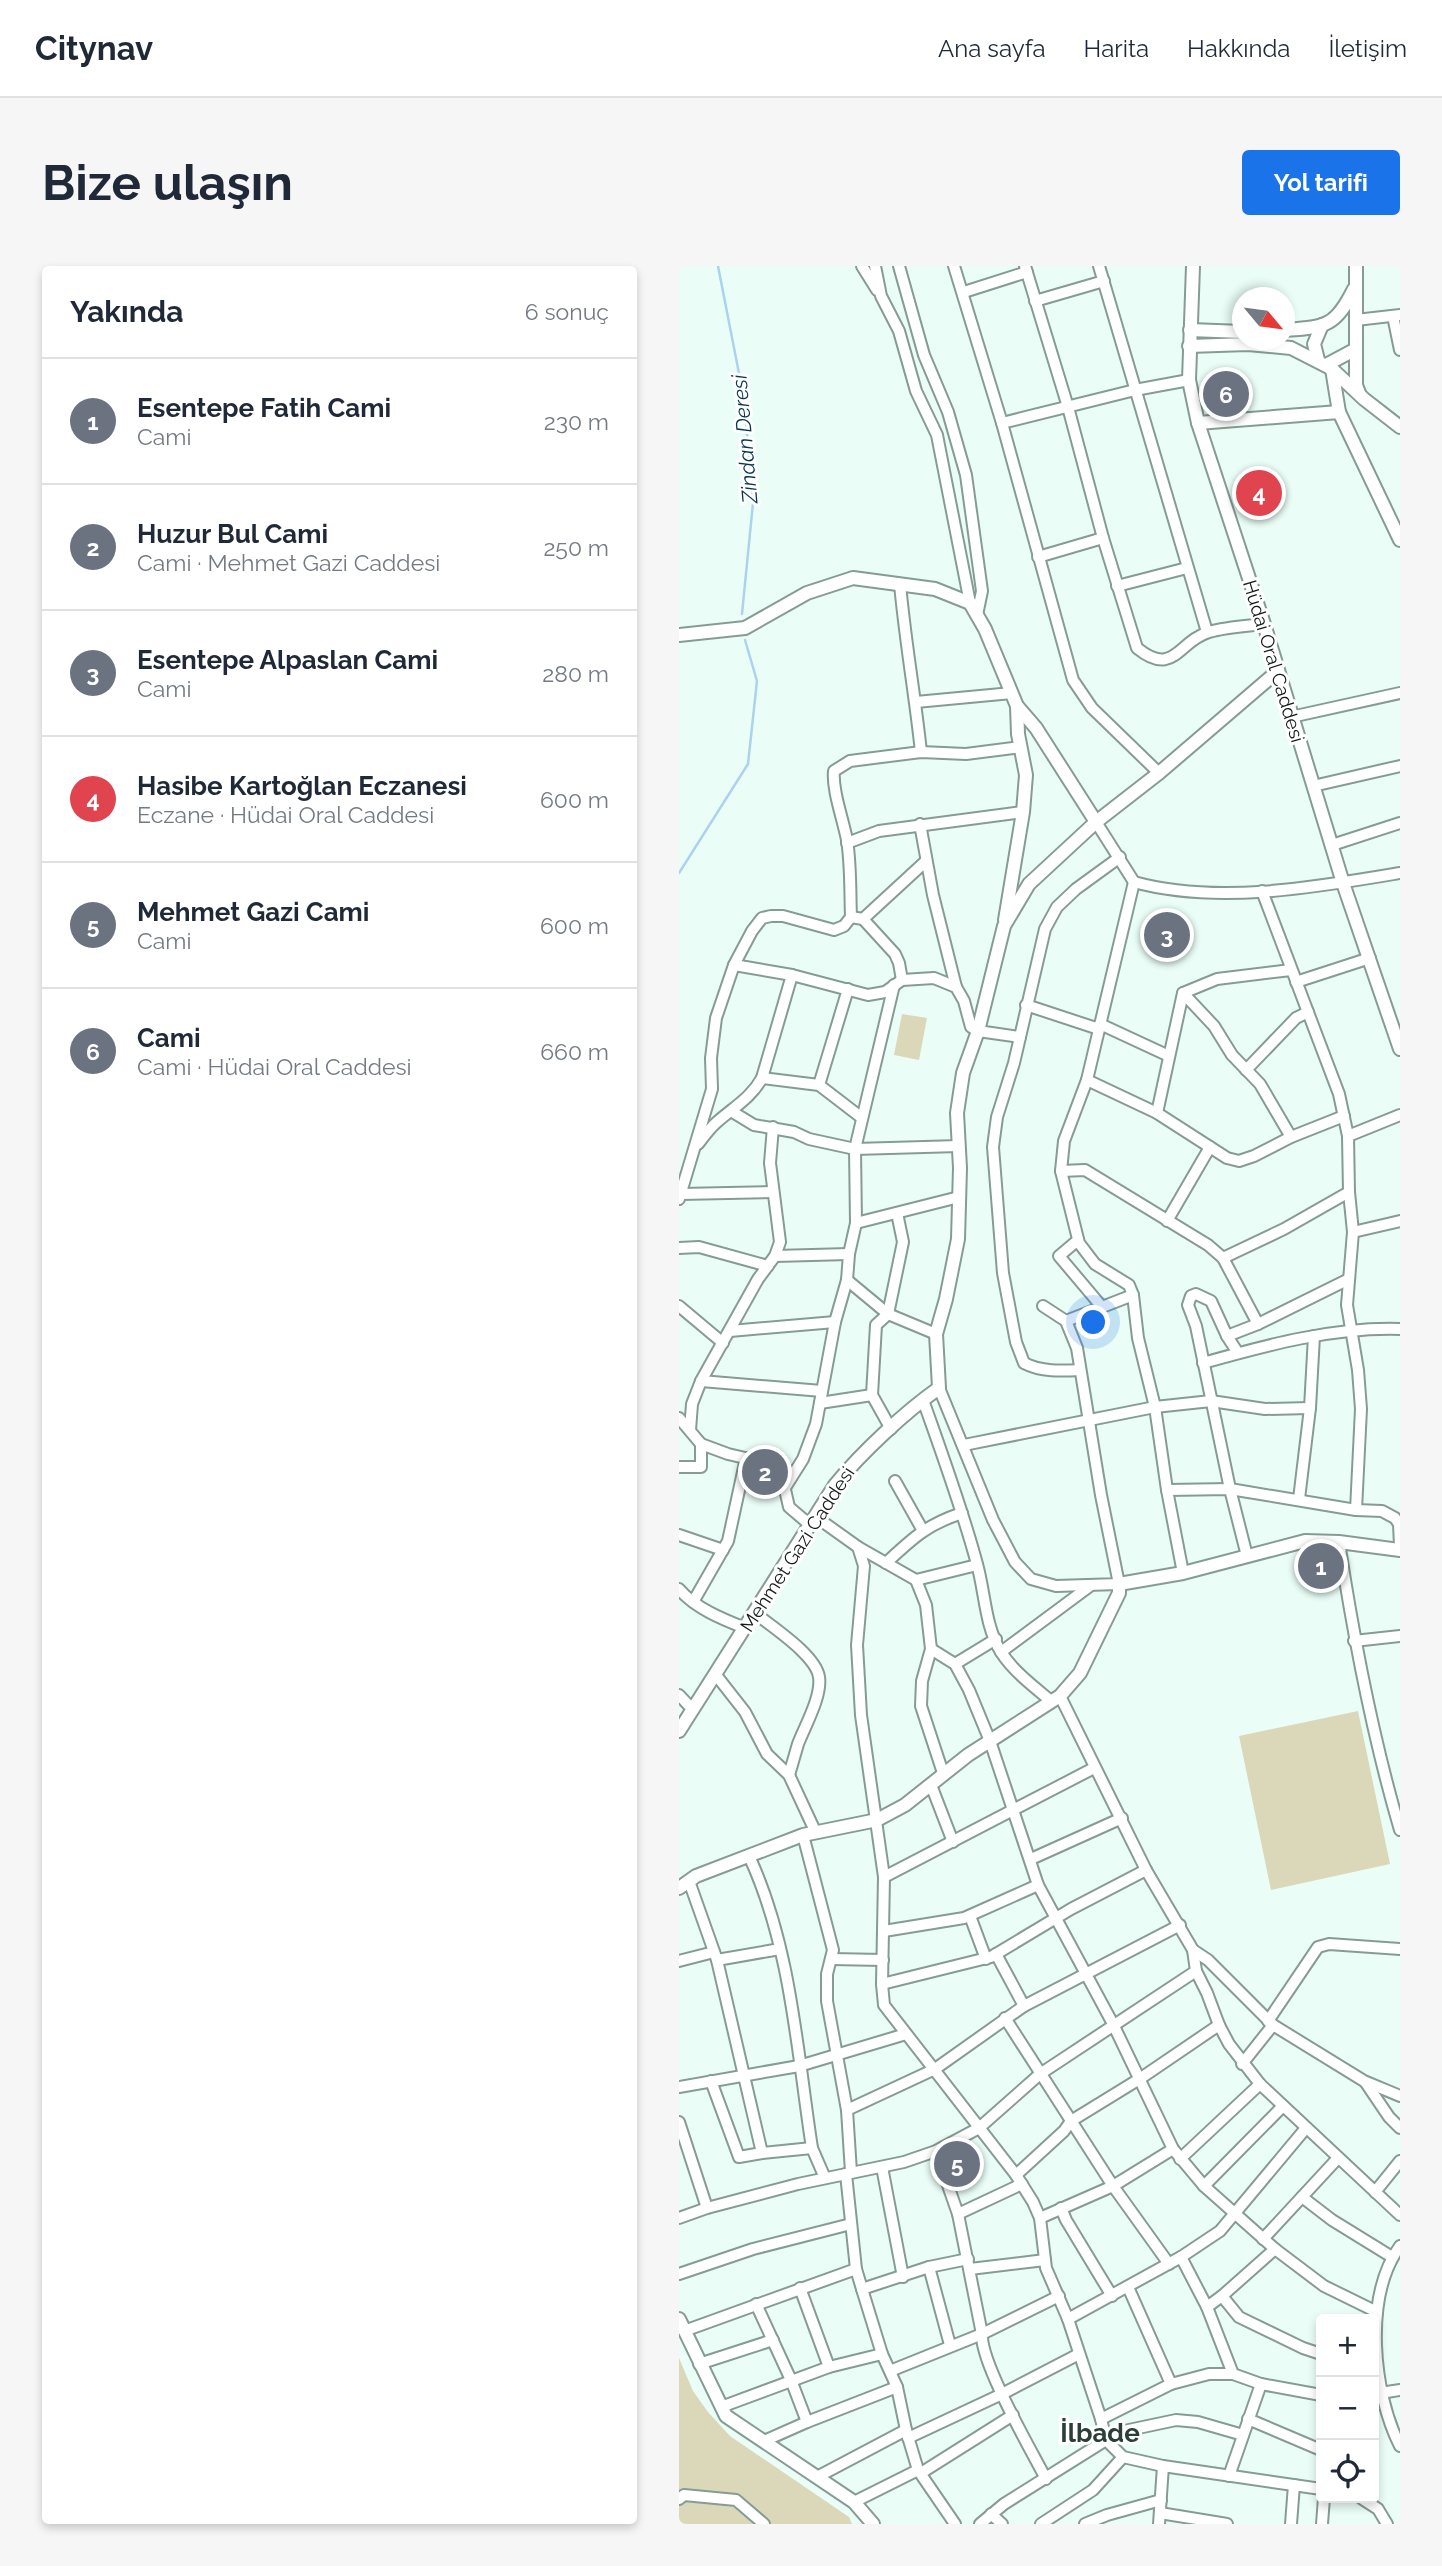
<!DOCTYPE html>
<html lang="tr">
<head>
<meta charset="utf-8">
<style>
	:root { --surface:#fff; --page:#f6f6f7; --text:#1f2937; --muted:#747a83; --line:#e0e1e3; --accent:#1a73e8 }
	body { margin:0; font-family:Raleway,sans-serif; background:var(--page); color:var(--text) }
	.controls { position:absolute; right:21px; bottom:21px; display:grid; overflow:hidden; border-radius:7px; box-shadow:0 4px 10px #0003 }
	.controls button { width:63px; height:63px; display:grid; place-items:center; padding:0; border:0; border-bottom:2px solid var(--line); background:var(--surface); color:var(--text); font:35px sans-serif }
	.compass { position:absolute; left:553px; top:21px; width:63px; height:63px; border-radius:50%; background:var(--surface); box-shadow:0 4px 10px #0003; rotate:119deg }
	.you { position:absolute; left:415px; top:1057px; width:24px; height:24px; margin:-18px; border:5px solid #fff; border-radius:50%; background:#1a73e8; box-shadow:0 0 0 10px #1a73e833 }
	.badge { display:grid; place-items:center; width:46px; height:46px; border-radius:50%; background:var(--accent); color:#fff; font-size:23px; font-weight:700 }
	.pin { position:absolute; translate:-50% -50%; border:4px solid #fff; box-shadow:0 2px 7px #0006 }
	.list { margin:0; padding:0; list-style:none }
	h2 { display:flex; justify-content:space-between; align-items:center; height:91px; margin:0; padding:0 28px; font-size:30px }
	h2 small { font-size:23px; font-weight:400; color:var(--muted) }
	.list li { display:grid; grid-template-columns:46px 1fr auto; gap:21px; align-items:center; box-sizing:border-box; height:126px; padding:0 28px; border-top:2px solid var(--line) }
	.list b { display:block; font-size:26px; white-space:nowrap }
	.list p { margin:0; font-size:23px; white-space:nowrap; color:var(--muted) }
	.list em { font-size:23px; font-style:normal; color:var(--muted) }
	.icon { flex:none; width:38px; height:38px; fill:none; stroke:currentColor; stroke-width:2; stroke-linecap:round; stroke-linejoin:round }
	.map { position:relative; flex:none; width:721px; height:2258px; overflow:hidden; border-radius:7px }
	header { display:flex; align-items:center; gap:42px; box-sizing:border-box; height:98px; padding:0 35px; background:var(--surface); border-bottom:2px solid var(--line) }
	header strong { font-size:33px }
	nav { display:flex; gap:38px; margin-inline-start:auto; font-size:24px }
	.intro { display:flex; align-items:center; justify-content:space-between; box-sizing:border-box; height:168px; padding:0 42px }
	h1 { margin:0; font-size:49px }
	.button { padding:18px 32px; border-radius:7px; background:var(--accent); color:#fff; font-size:24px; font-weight:700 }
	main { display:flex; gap:42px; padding:0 42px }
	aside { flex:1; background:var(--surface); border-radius:7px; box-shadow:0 4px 10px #0003 }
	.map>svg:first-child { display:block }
	.green { fill:#dad8b8 }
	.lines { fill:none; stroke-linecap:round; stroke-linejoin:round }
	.stream { stroke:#acd2ee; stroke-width:2.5 }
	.minor-casing { stroke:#859c94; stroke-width:14 }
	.tertiary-casing { stroke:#859c94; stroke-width:16 }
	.minor { stroke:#fff; stroke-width:10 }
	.tertiary { stroke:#fff; stroke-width:12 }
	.labels { text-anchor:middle; stroke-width:6; stroke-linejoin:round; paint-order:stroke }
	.street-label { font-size:19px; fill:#131c19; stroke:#fff }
	.water-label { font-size:21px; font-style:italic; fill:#043551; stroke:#fff }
	.district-label { font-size:26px; font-weight:bold; fill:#2a3f38; stroke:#fff }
</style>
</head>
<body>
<header>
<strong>Citynav</strong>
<nav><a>Ana sayfa</a><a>Harita</a><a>Hakkında</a><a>İletişim</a></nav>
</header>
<div class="intro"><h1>Bize ulaşın</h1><a class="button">Yol tarifi</a></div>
<main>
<aside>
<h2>Yakında<small>6 sonuç</small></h2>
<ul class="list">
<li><span class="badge" style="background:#6b7280">1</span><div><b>Esentepe Fatih Cami</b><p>Cami</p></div><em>230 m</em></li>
<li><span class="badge" style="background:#6b7280">2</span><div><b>Huzur Bul Cami</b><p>Cami · Mehmet Gazi Caddesi</p></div><em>250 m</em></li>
<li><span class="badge" style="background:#6b7280">3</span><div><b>Esentepe Alpaslan Cami</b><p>Cami</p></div><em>280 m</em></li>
<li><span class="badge" style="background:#e0444e">4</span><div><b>Hasibe Kartoğlan Eczanesi</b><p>Eczane · Hüdai Oral Caddesi</p></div><em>600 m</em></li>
<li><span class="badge" style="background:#6b7280">5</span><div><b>Mehmet Gazi Cami</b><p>Cami</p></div><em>600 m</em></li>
<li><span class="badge" style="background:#6b7280">6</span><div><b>Cami</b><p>Cami · Hüdai Oral Caddesi</p></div><em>660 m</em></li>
</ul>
</aside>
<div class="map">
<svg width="721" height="2258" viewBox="0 0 721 2258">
	<rect width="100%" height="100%" fill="#eafef7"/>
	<g class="green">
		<path d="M223 748 248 752 240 794 215 789Z"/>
		<path d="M679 1445 711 1598 592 1624 560 1470Z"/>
		<path d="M0 2092 14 2125 29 2146 51 2170 170 2251 173 2258H0Z"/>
	</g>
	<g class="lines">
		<g class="stream">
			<path d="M39 0 65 133 74 237 63 348"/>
			<path d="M0 607 69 498 78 415 66 374"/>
		</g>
		<defs>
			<g id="minor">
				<path d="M183 0 198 24"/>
				<path d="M196 0 202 30 220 65 237 125 258 169 291 337"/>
				<path d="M220 0 245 89 269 146 287 209 303 325 298 349"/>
				<path d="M275 0 323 157 394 414 413 442 480 507"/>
				<path d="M346 0 389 141 424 272 458 382C495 412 499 375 530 366 547 361 567 360 585 358"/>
				<path d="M420 0 528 366"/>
				<path d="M285 26 348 6"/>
				<path d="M356 35 425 15"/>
				<path d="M714 50 721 84"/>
				<path d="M677 54 721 49"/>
				<path d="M323 157 456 124 510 114"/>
				<path d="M359 291 424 272"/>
				<path d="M221 318C226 374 236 429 242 486"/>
				<path d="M438 320 508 302"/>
				<path d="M237 436 333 427"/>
				<path d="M612 451 721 427"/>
				<path d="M634 520 721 500"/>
				<path d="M417 556 455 616C538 639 638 621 721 607"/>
				<path d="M241 558 254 629 277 721"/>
				<path d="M168 577 200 565 344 546"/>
				<path d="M653 579 721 557"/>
				<path d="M455 616 408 814 385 875 382 905 400 977 416 998 450 1019 454 1029 459 1072 476 1141 488 1224 504 1307"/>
				<path d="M583 625 660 828 669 870 670 926 674 966 668 1039 679 1104 682 1143 677 1244"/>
				<path d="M184 653 247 595"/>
				<path d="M55 699 113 709 189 729 206 726 223 714 255 712 277 721 285 735 292 761 299 765 341 771"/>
				<path d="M223 714 220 697 216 688 184 653 172 651C171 625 172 599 168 574 164 553 153 524 155 505L171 495 242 486 287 488 342 481"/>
				<path d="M617 716 691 692"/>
				<path d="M504 727 535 760 553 789 581 818 612 871"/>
				<path d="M347 739 420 763"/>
				<path d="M421 758 490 790"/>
				<path d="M567 804 617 752 629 746"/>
				<path d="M83 812 140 819 183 852"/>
				<path d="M408 814 478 847 548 892 560 895 575 890 612 871 665 850"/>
				<path d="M140 819 169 723"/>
				<path d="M52 845 75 859 115 866 130 873 176 883 280 880"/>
				<path d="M478 847 504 727 538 713 612 704"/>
				<path d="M669 870 721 849"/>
				<path d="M19 878C25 870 31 862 38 856 55 841 72 832 83 812L113 709"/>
				<path d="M382 905 406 904 529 979 544 992 579 1058"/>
				<path d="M2 928 94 926"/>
				<path d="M0 933 33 823 32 792 37 752 55 699 73 665 83 652 92 650H104L155 664 165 660 172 651"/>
				<path d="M488 955 531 881"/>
				<path d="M177 957 280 931"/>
				<path d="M674 966 721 955"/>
				<path d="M399 974 380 990 423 1041"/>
				<path d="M0 982 20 981 89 1000"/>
				<path d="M96 990 170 988"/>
				<path d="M544 992 605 963 670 926"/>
				<path d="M168 1014 209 1048 257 1068"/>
				<path d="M0 1040 44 1077"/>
				<path d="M387 1055 454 1029"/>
				<path d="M51 1065 156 1056"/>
				<path d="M548 1070 579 1058 670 1013"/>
				<path d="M559 1087 548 1070 532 1035 517 1028 512 1030 509 1039 517 1060 551 1223 568 1290"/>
				<path d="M524 1097C588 1079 654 1061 721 1063"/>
				<path d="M401 1104C382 1105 362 1106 345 1097L337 1076 324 1007 314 881 318 851 335 797 366 663 378 641 397 623 441 591"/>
				<path d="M22 1115 143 1125"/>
				<path d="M260 1122 314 1254 336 1296 352 1313 377 1320 440 1318 422 1229 398 1082 387 1055 364 1040"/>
				<path d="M244 1134C263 1188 283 1242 298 1298 306 1326 306 1361 322 1386 334 1405 355 1421 372 1435"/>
				<path d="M141 1137 193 1129"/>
				<path d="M0 1152 22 1178 49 1188 96 1199 102 1206 110 1241 130 1258"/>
				<path d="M212 1163 193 1129 197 1059 209 1048 224 976 218 947"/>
				<path d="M11 1164 13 1138 22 1115 79 1013 96 990 101 976 91 897 94 861"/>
				<path d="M285 1179 476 1141 532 1135 586 1143 631 1142"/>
				<path d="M0 1201H22V1178"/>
				<path d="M216 1215 243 1263"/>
				<path d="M107 1220 124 1193 137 1158 156 1056 168 1014 170 988 177 957 176 883 215 719"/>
				<path d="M488 1224 551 1223 677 1244 703 1245 716 1252 720 1258 721 1280"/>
				<path d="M620 1233 631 1142 635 1070"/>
				<path d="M137 1251 179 1281 185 1300 178 1379 182 1449 205 1611 203 1718 205 1739 337 1909 354 1936 361 1952 367 2002 389 2053 422 2153 427 2174 444 2191 484 2200 642 2223"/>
				<path d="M0 1269 44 1284"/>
				<path d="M660 1276C675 1374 693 1469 721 1564"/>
				<path d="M179 1281 237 1314 247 1339 252 1383 243 1415 242 1440 264 1507"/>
				<path d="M207 1297C234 1272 247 1259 283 1247"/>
				<path d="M237 1314 298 1299"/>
				<path d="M0 1323C16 1342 43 1353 66 1362"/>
				<path d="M14 1336 49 1275 67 1192"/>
				<path d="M76 1347C93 1361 137 1389 140 1411 143 1430 126 1460 119 1478 116 1488 113 1499 110 1509"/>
				<path d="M675 1375 721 1370"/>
				<path d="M252 1383 276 1398 290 1424 311 1475 359 1619 434 1758 494 1883 525 1920 596 1983 645 2020 698 2046"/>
				<path d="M322 1386 411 1320"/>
				<path d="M276 1398 317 1373"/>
				<path d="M37 1409 66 1446 88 1488 110 1509 137 1567"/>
				<path d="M0 1429 14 1444"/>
				<path d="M381 1430 467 1604 514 1684 529 1694 594 1759 685 1815 721 1830"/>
				<path d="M252 1519 274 1576"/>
				<path d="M124 1569 154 1684 148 1708V1735L168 1844 172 1906"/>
				<path d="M70 1590C112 1680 118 1785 133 1882L146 1912"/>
				<path d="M352 1593 443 1552"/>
				<path d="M205 1611 415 1502"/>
				<path d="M10 1615 38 1694 83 1887 133 1882"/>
				<path d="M291 1650 307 1693"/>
				<path d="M205 1665 285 1652 359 1619"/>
				<path d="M514 1684 517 1705 528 1727 540 1759 550 1778 581 1818 721 1949"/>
				<path d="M317 1688 345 1740"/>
				<path d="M152 1693 204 1694"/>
				<path d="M38 1694 101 1683"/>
				<path d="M0 1695 35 1686"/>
				<path d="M203 1718 312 1691 392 1643 467 1604"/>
				<path d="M326 1752 434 1920 490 1998"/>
				<path d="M589 1755 639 1681 650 1678 721 1683"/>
				<path d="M563 1798 594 1759"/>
				<path d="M32 1815 60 1891 83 1887"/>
				<path d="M687 1817 710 1851 721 1862"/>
				<path d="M0 1821 120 1800 227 1768"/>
				<path d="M168 1844 256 1803 345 1740 501 1659"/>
				<path d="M0 1856 28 1942"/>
				<path d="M257 1885 279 1948 303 2068C301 2096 352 2184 367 2213"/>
				<path d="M501 1893 581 1818"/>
				<path d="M203 1901 224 2011"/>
				<path d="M167 1908 177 2003 183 2023 203 2088 218 2121 227 2164 239 2204 276 2258"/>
				<path d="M337 1909 385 1865 392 1855 462 1812 540 1759"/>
				<path d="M525 1920 604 1840"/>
				<path d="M696 1926 721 1895"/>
				<path d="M623 1931 653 1954 713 1991"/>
				<path d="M382 1942 387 1954 433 2030"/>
				<path d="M279 1948 343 1918"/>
				<path d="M0 1952 28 1942 119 1918 225 1896 257 1885 300 1862 361 1808 517 1705"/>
				<path d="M361 1952 434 1920 494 1883"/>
				<path d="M584 1973 659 1892"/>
				<path d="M721 1980C684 2031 694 2127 721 2180"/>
				<path d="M502 1991 528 2041 554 2108"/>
				<path d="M250 2001 271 2079"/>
				<path d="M291 2003 366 1994"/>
				<path d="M0 2008 74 1983 172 1958"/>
				<path d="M449 2021 492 2118"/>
				<path d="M121 2022 150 2101"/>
				<path d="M183 2023 250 2001 289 1993"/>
				<path d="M543 2030 560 2051 624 2082 642 2088"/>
				<path d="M77 2038 112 2114 128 2156"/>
				<path d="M528 2041 543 2030 596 1983"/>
				<path d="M389 2053 502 1991 541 1965 627 1862"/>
				<path d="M5 2065 177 2003"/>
				<path d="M20 2098 94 2074"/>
				<path d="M211 2105 303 2068 380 2030"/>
				<path d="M695 2128 721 2124"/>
				<path d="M42 2141 150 2101 203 2088"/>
				<path d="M422 2153 492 2118 530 2108H554L582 2118 642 2129"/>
				<path d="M569 2153 642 2184"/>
				<path d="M426 2169 497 2154 519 2156 564 2169"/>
				<path d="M229 2172 323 2128 400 2088"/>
				<path d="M85 2175 128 2156 218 2121"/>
				<path d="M242 2207 334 2149"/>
				<path d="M550 2210 582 2118"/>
				<path d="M138 2211 227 2164"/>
				<path d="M682 2232 699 2243 708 2258"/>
				<path d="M0 2233 5 2229 57 2234 85 2258"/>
				<path d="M175 2236 239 2204"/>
				<path d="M481 2247 548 2258"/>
				<path d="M312 2248 323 2258"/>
				<path d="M301 2258 325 2238 427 2174"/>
				<path d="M362 2258 414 2224 444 2191"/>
				<path d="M406 2258 428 2249 482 2234"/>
				<path d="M480 2258 484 2200"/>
				<path d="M612 2258 615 2219"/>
				<path d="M643 2258 645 2232"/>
			</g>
			<g id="tertiary">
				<path d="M514 0 510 114 519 157 585 358 664 617 721 783"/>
				<path d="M677 0V119L680 127"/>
				<path d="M511 64 564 66"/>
				<path d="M606 64C647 61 656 61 675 23"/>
				<path d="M510 80 569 78 612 82 653 103 685 133 721 161"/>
				<path d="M639 94 635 78 643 59"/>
				<path d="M647 99 677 83"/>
				<path d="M653 103 660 146"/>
				<path d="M519 157 660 146 721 274"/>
				<path d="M0 369 66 362 128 327 174 312 256 323 291 337 306 363 338 440 357 462 417 556"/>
				<path d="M326 654 344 546 347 509 339 468 338 440"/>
				<path d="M0 1465 156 1219C183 1186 226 1146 260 1122L257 1068 267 1033 279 973 281 902 278 847 284 807 299 765 325 660 350 618 417 556 480 507 599 405"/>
				<path d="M0 1622 17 1610 124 1569 198 1554 226 1539 289 1489 381 1430 401 1407 440 1327V1318L504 1307 626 1275 660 1276 721 1284"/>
				<path d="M0 2053 47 2150 175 2236 194 2258"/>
			</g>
		</defs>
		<use href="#minor" class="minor-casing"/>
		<use href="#tertiary" class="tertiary-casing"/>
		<use href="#minor" class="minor"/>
		<use href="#tertiary" class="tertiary"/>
	</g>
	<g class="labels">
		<g class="street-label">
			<text transform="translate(595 395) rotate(73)" y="7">Hüdai Oral Caddesi</text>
			<text transform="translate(118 1283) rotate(-57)" y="7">Mehmet Gazi Caddesi</text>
		</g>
		<g class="water-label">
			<text transform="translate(66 173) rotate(-95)" y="7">Zindan Deresi</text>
		</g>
		<g class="district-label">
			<text x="421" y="2176">İlbade</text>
		</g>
	</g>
</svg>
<div class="controls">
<button>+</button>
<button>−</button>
<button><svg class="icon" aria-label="locate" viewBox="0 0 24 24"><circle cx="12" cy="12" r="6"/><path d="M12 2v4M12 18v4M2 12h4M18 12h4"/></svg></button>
</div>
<svg class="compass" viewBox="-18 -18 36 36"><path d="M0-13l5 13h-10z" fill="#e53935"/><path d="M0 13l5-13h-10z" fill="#747a83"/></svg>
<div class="you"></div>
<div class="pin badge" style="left:642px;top:1300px;background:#6b7280">1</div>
<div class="pin badge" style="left:86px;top:1206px;background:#6b7280">2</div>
<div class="pin badge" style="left:488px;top:669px;background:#6b7280">3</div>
<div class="pin badge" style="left:580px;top:227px;background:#e0444e">4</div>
<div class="pin badge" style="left:278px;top:1898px;background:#6b7280">5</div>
<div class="pin badge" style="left:547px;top:128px;background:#6b7280">6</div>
</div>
</main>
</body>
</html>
